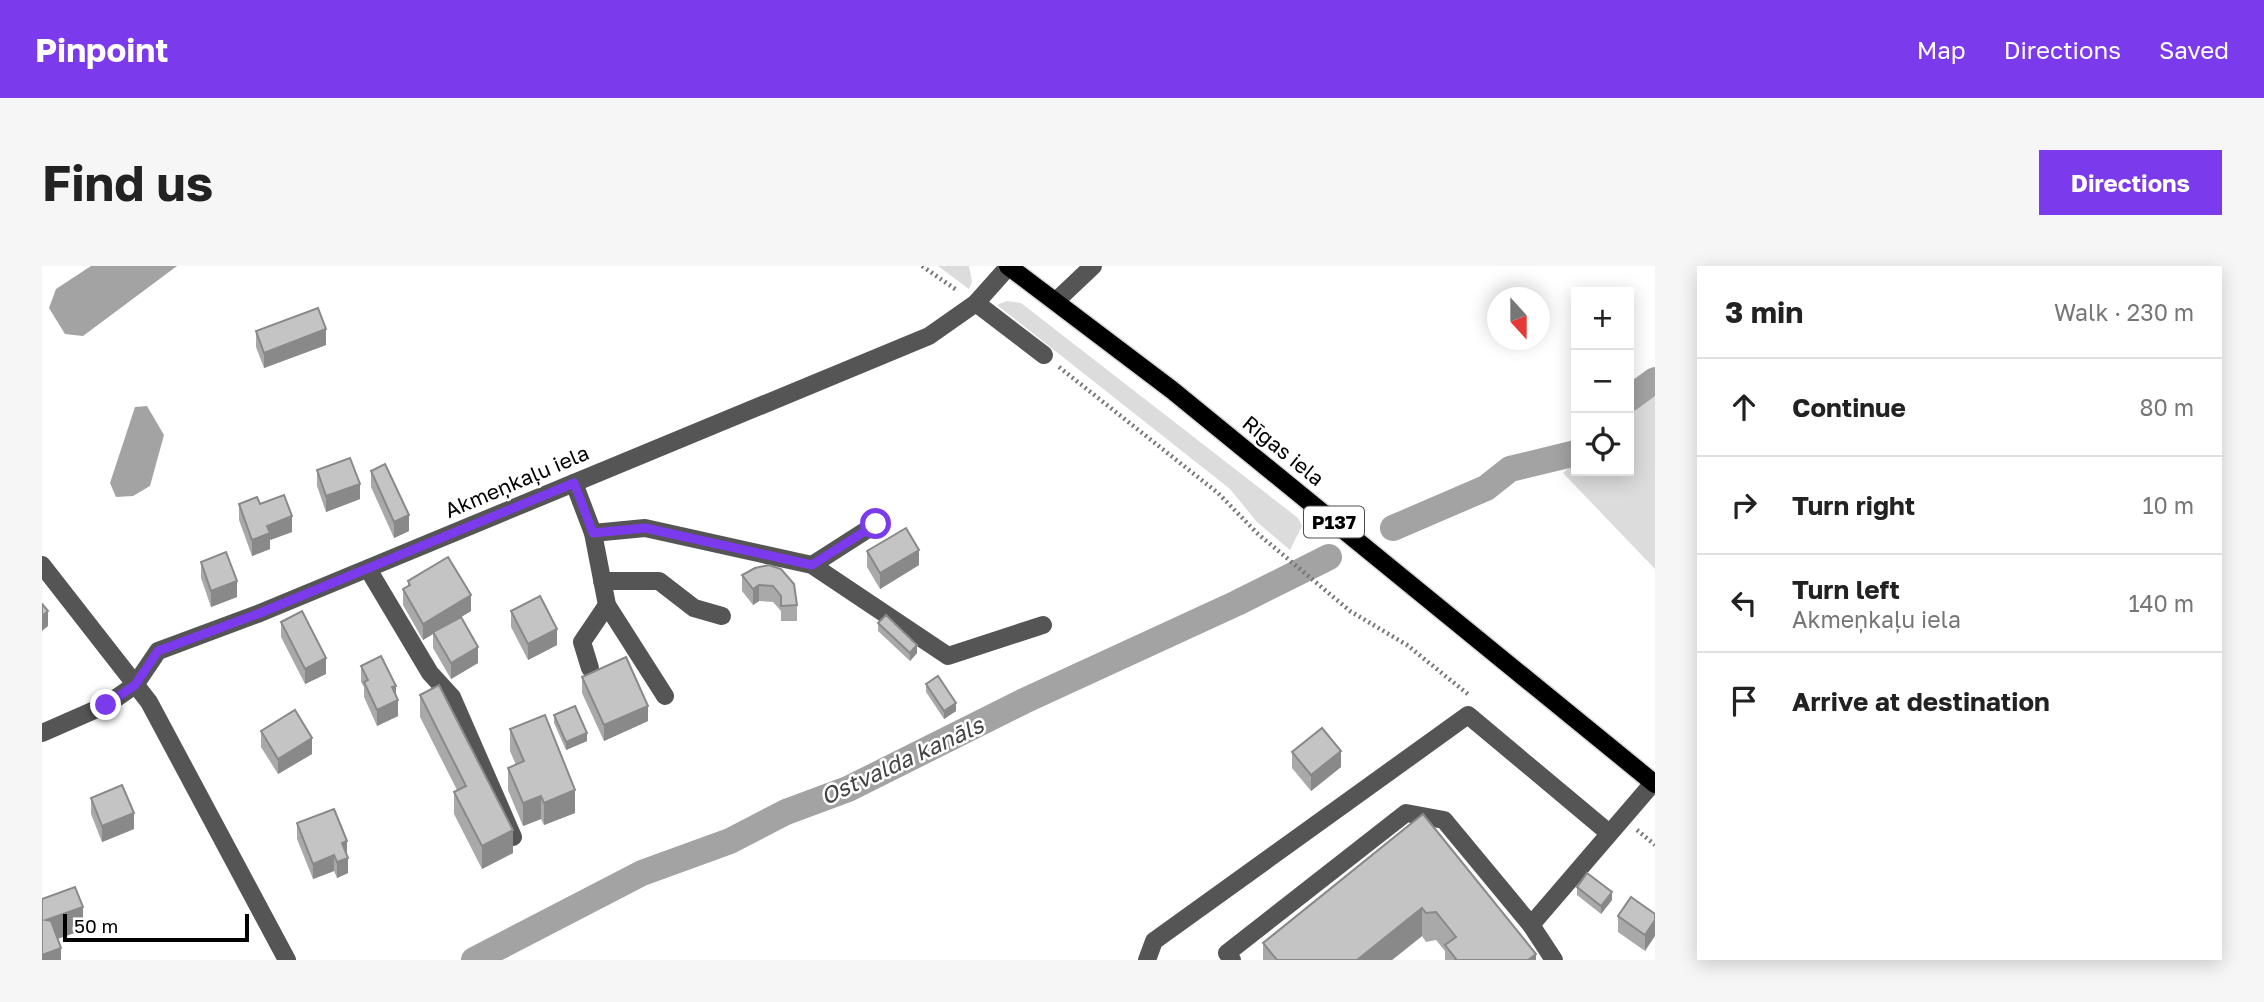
<!DOCTYPE html>
<html lang="en">
<head>
<meta charset="utf-8">
<style>
	:root { --surface:#fff; --page:#f6f6f6; --text:#222; --muted:#767676; --line:#e0e0e0; --accent:#7c3aed }
	body { margin:0; font-family:"Golos Text",sans-serif; background:var(--page); color:var(--text) }
	.controls { position:absolute; right:21px; top:21px; display:grid; overflow:hidden; border-radius:0px; box-shadow:0 4px 18px #0003 }
	.controls button { width:63px; height:63px; display:grid; place-items:center; padding:0; border:0; border-bottom:2px solid var(--line); background:var(--surface); color:var(--text); font:35px sans-serif }
	.compass { position:absolute; left:1445px; top:21px; width:63px; height:63px; border-radius:50%; background:var(--surface); box-shadow:0 4px 18px #0003; rotate:159deg }
	.scale { position:absolute; left:21px; bottom:18px; width:186px; box-sizing:border-box; padding-left:7px; border:4px solid #000; border-top:0; font-size:19px; line-height:24px; white-space:nowrap; color:#000; -webkit-text-stroke:5px #fff; paint-order:stroke }
	.stop { position:absolute; width:21px; height:21px; margin:-16px; border:5px solid #7c3aed; border-radius:50%; background:#fff }
	.stop.end { background:#7c3aed; border-color:#fff; box-shadow:0 2px 7px #0008 }
	.list { margin:0; padding:0; list-style:none }
	h2 { display:flex; justify-content:space-between; align-items:center; height:91px; margin:0; padding:0 28px; font-size:30px }
	h2 small { font-size:23px; font-weight:400; color:var(--muted) }
	.list li { display:grid; grid-template-columns:46px 1fr auto; gap:21px; align-items:center; box-sizing:border-box; height:98px; padding:0 28px; border-top:2px solid var(--line) }
	.list b { display:block; font-size:26px; white-space:nowrap }
	.list p { margin:0; font-size:23px; white-space:nowrap; color:var(--muted) }
	.list em { font-size:23px; font-style:normal; color:var(--muted) }
	.icon { flex:none; width:38px; height:38px; fill:none; stroke:currentColor; stroke-width:2; stroke-linecap:round; stroke-linejoin:round }
	.map { position:relative; flex:none; width:1613px; height:694px; overflow:hidden; border-radius:0px }
	header { display:flex; align-items:center; gap:42px; box-sizing:border-box; height:98px; padding:0 35px; background:var(--accent); color:#fff }
	header strong { font-size:33px }
	nav { display:flex; gap:38px; margin-inline-start:auto; font-size:24px }
	.intro { display:flex; align-items:center; justify-content:space-between; box-sizing:border-box; height:168px; padding:0 42px }
	h1 { margin:0; font-size:49px }
	.button { padding:18px 32px; border-radius:0px; background:var(--accent); color:#fff; font-size:24px; font-weight:700 }
	main { display:flex; gap:42px; padding:0 42px }
	aside { flex:1; background:var(--surface); border-radius:0px; box-shadow:0 4px 18px #0003 }
	.map>svg:first-child { display:block }
	.green { fill:#dcdcdc }
	.water { fill:#a3a3a3 }
	.lines { fill:none; stroke-linecap:round; stroke-linejoin:round }
	.canal { stroke:#a3a3a3; stroke-width:26 }
	.major-casing { stroke:#dbdbdb; stroke-width:21 }
	.path { stroke:#777; stroke-width:4.5; stroke-dasharray:2 3.5; stroke-linecap:butt }
	.minor { stroke:#555; stroke-width:18 }
	.major { stroke:#000; stroke-width:18 }
	.wall { fill:#a9a9a9 }
	.shaded-wall { fill:#898989 }
	.building { fill:#c4c4c4; stroke:#898989; stroke-width:2 }
	.route { stroke:#7c3aed; stroke-width:9 }
	.labels { text-anchor:middle; stroke-width:5; stroke-linejoin:round; paint-order:stroke }
	.shield { fill:#fff; stroke:#4c4c4c; stroke-width:2 }
	.shield-label { font-size:19px; font-weight:bold; fill:#000 }
	.street-label { font-size:21px; fill:#000; stroke:#fff }
	.water-label { font-size:23px; font-style:italic; fill:#444; stroke:#fff }
</style>
</head>
<body>
<header>
<strong>Pinpoint</strong>
<nav><a>Map</a><a>Directions</a><a>Saved</a></nav>
</header>
<div class="intro"><h1>Find us</h1><a class="button">Directions</a></div>
<main>
<div class="map">
<svg width="1613" height="694" viewBox="0 0 1613 694">
	<rect width="100%" height="100%" fill="#fff"/>
	<g class="green">
		<path d="M896 0H927L930 16 927 23Z"/>
		<path d="M965 35 979 37 1256 252 1260 260 1248 284 1215 256 1188 223 955 39Z"/>
		<path d="M1613 127V303L1521 207 1534 195V205H1587V150Z"/>
	</g>
	<g class="water">
		<path d="M49 0H135L41 70 23 68 7 42 14 23Z"/>
		<path d="M105 140 122 169 108 220 91 230 74 231 68 217 93 141Z"/>
	</g>
	<g class="lines">
		<g class="canal">
			<path d="M1587 133 1613 114"/>
			<path d="M1351 262 1444 222 1468 203 1534 187"/>
			<path d="M432 694 600 607 688 575 744 546 806 523 982 435 1195 337 1287 291"/>
		</g>
		<defs>
			<path id="major" d="M966 0 1130 124 1613 518"/>
		</defs>
		<use href="#major" class="major-casing"/>
		<g class="path">
			<path d="M880 0 916 25"/>
			<path d="M1017 101 1176 227 1215 267 1308 345 1365 379 1427 429"/>
			<path d="M1595 564 1613 579"/>
		</g>
		<g class="minor">
			<path d="M1014 35 1051 0"/>
			<path d="M934 37 1002 89"/>
			<path d="M532 217 551 267 565 339 623 430"/>
			<path d="M551 267 603 262 770 299 906 390 1001 359"/>
			<path d="M0 299 107 436 245 694"/>
			<path d="M770 299 834 258"/>
			<path d="M326 303 388 407 410 431 471 571"/>
			<path d="M560 315H617L652 342 680 350"/>
			<path d="M548 402 540 376 565 339"/>
			<path d="M0 467 64 439 93 419 116 385 218 347 887 70 934 37 967 0"/>
			<path d="M1489 659 1611 517"/>
			<path d="M1105 694 1112 675 1426 449 1567 567"/>
			<path d="M1190 694 1185 687 1364 547 1402 554 1489 659 1512 694"/>
		</g>
		<use href="#major" class="major"/>
	</g>
	<g class="wall">
		<path d="M214 65 284 79 222 102 214 81Z"/>
		<path d="M275 204 318 233 284 246 275 220Z"/>
		<path d="M329 205 367 265 352 272 329 221Z"/>
		<path d="M197 238 250 266 228 274V283L210 290 197 254Z"/>
		<path d="M825 285 877 299 838 323 825 301Z"/>
		<path d="M159 296 195 331 169 341 159 312Z"/>
		<path d="M713 302 755 339V355H739V345L731 336 717 335 711 339 700 325V309Z"/>
		<path d="M366 315 429 345 419 351 436 397 409 413 391 382V368L381 374 361 339V323L366 321Z"/>
		<path d="M469 345 515 379 486 394 469 361Z"/>
		<path d="M239 356 284 408 263 418 239 371Z"/>
		<path d="M836 357 875 387 868 395 836 365Z"/>
		<path d="M319 400 354 428 356 450 335 460 322 431V421L319 416Z"/>
		<path d="M540 411 606 455 562 475 540 427Z"/>
		<path d="M884 418 914 445 902 453 884 426Z"/>
		<path d="M378 429 471 587 440 603 412 548V526L415 524 378 451Z"/>
		<path d="M512 449 545 475 524 484 512 457Z"/>
		<path d="M468 463 533 547 502 559 499 553 481 560 466 524V502L474 499 468 485Z"/>
		<path d="M219 465 270 488 236 508 219 481Z"/>
		<path d="M1250 486 1299 501 1269 525 1250 502Z"/>
		<path d="M49 532 92 563 60 576 49 548Z"/>
		<path d="M1381 548 1494 694H1403V685L1394 674 1384 676 1380 670 1350 694H1221V677Z"/>
		<path d="M255 557 305 588 306 607 295 612 292 605 271 613 255 573Z"/>
		<path d="M1535 621 1570 634 1559 648 1535 629Z"/>
		<path d="M1613 648 1603 685 1576 666V650Z"/>
	</g>
	<g class="shaded-wall">
		<path d="M284 63V79L222 102V87Z"/>
		<path d="M318 218V233L284 246V230Z"/>
		<path d="M367 249V265L352 272V256Z"/>
		<path d="M250 250V266L228 274V283L210 290V274L225 260Z"/>
		<path d="M877 284V299L838 323V307Z"/>
		<path d="M195 315V331L169 341V325Z"/>
		<path d="M717 319V335L711 339V323Z"/>
		<path d="M429 329V345L381 374V358Z"/>
		<path d="M6 345V360L0 365V350Z"/>
		<path d="M515 363V379L486 394V378Z"/>
		<path d="M875 379V387L868 395V387Z"/>
		<path d="M436 381V397L409 413V397Z"/>
		<path d="M284 392V408L263 418V403Z"/>
		<path d="M354 420V435L356 434V450L335 460V444L350 421Z"/>
		<path d="M914 437V445L902 453V445Z"/>
		<path d="M606 440V455L562 475V459Z"/>
		<path d="M545 467V475L524 484V476Z"/>
		<path d="M270 472V488L236 508V493Z"/>
		<path d="M1299 485V501L1269 525V509Z"/>
		<path d="M533 524V547L502 559V537Z"/>
		<path d="M499 530V553L481 560V537Z"/>
		<path d="M92 547V563L60 576V560Z"/>
		<path d="M471 564V587L440 603V580Z"/>
		<path d="M305 575V591L300 577Z"/>
		<path d="M292 589V605L271 613V598Z"/>
		<path d="M306 592V607L295 612V596Z"/>
		<path d="M1570 626V634L1559 648V640Z"/>
		<path d="M41 641V664L4 677V654Z"/>
		<path d="M1380 642V670L1350 694H1315Z"/>
		<path d="M1613 654V670L1603 685V669Z"/>
		<path d="M19 682V694H0V689Z"/>
		<path d="M1494 688V694H1486Z"/>
	</g>
	<g class="building">
		<path d="M276 42 284 63 222 87 214 65Z"/>
		<path d="M308 192 318 218 284 230 275 204Z"/>
		<path d="M343 198 367 249 352 256 329 205Z"/>
		<path d="M242 229 250 250 225 260 228 267 210 274 197 238 215 231 218 238Z"/>
		<path d="M864 262 877 284 838 307 825 285Z"/>
		<path d="M184 286 195 315 169 325 159 296Z"/>
		<path d="M406 291 429 329 381 358 361 323 368 319 366 315Z"/>
		<path d="M727 299 739 303 752 318 755 339 739 340V330L731 320 717 319 711 323 700 309 713 302Z"/>
		<path d="M498 330 515 363 486 378 469 345Z"/>
		<path d="M0 338 6 345 0 350Z"/>
		<path d="M260 345 284 392 263 403 239 356Z"/>
		<path d="M844 349 875 379 868 387 836 357Z"/>
		<path d="M419 351 436 381 409 397 391 366Z"/>
		<path d="M339 390 354 420 350 421 356 434 335 444 322 416 326 414 319 400Z"/>
		<path d="M584 391 606 440 562 459 540 411Z"/>
		<path d="M896 410 914 437 902 445 884 418Z"/>
		<path d="M397 419 471 564 440 580 412 526 424 520 378 429Z"/>
		<path d="M533 440 545 467 524 476 512 449Z"/>
		<path d="M253 444 270 472 236 493 219 465Z"/>
		<path d="M503 449 533 524 502 537 499 530 481 537 466 502 482 495 468 463Z"/>
		<path d="M1280 462 1299 485 1269 509 1250 486Z"/>
		<path d="M80 519 92 547 60 560 49 532Z"/>
		<path d="M292 543 305 575 300 577 306 592 295 596 292 589 271 598 255 557Z"/>
		<path d="M1381 548 1494 688 1486 694H1413L1414 693 1403 679 1414 671 1394 646 1384 647 1380 642 1315 694H1235L1221 677Z"/>
		<path d="M1545 607 1570 626 1559 640 1535 621Z"/>
		<path d="M33 621 41 641 4 654 9 655 19 682 0 689V633Z"/>
		<path d="M1589 631 1613 648V654L1603 669 1576 650Z"/>
	</g>
	<g class="lines">
		<path class="route" d="M64 439 93 419 116 385 218 347 532 217 551 267 603 262 770 299 834 258"/>
	</g>
	<g class="labels">
		<rect class="shield" x="1262" y="240.5" width="60" height="31" rx="5"/>
		<g class="shield-label">
			<text x="1292" y="263">P137</text>
		</g>
		<g class="street-label">
			<text transform="translate(1241 185) rotate(39)" y="7">Rīgas iela</text>
			<text transform="translate(475 216) rotate(-23)" y="7">Akmeņkaļu iela</text>
		</g>
		<g class="water-label">
			<text transform="translate(860 495) rotate(-25)" y="8">Ostvalda kanāls</text>
		</g>
	</g>
</svg>
<div class="controls">
<button>+</button>
<button>−</button>
<button><svg class="icon" aria-label="locate" viewBox="0 0 24 24"><circle cx="12" cy="12" r="6"/><path d="M12 2v4M12 18v4M2 12h4M18 12h4"/></svg></button>
</div>
<svg class="compass" viewBox="-18 -18 36 36"><path d="M0-13l5 13h-10z" fill="#e53935"/><path d="M0 13l5-13h-10z" fill="#767676"/></svg>
<div class="scale">50 m</div>
<div class="stop" style="left:834px;top:258px"></div>
<div class="stop end" style="left:64px;top:439px"></div>
</div>
<aside>
<h2>3 min<small>Walk · 230 m</small></h2>
<ul class="list">
<li><svg class="icon" aria-label="ahead" viewBox="0 0 24 24"><path d="M12 20V5M6 11l6-6 6 6"/></svg><div><b>Continue</b></div><em>80 m</em></li>
<li><svg class="icon" aria-label="right" viewBox="0 0 24 24"><path d="M7 20v-9h11M14 6l5 5-5 5"/></svg><div><b>Turn right</b></div><em>10 m</em></li>
<li><svg class="icon" aria-label="left" viewBox="0 0 24 24"><path d="M17 20v-9H6M10 6l-5 5 5 5"/></svg><div><b>Turn left</b><p>Akmeņkaļu iela</p></div><em>140 m</em></li>
<li><svg class="icon" aria-label="arrive" viewBox="0 0 24 24"><path d="M6 21V4h12l-3 4 3 4H6"/></svg><div><b>Arrive at destination</b></div></li>
</ul>
</aside>
</main>
</body>
</html>
